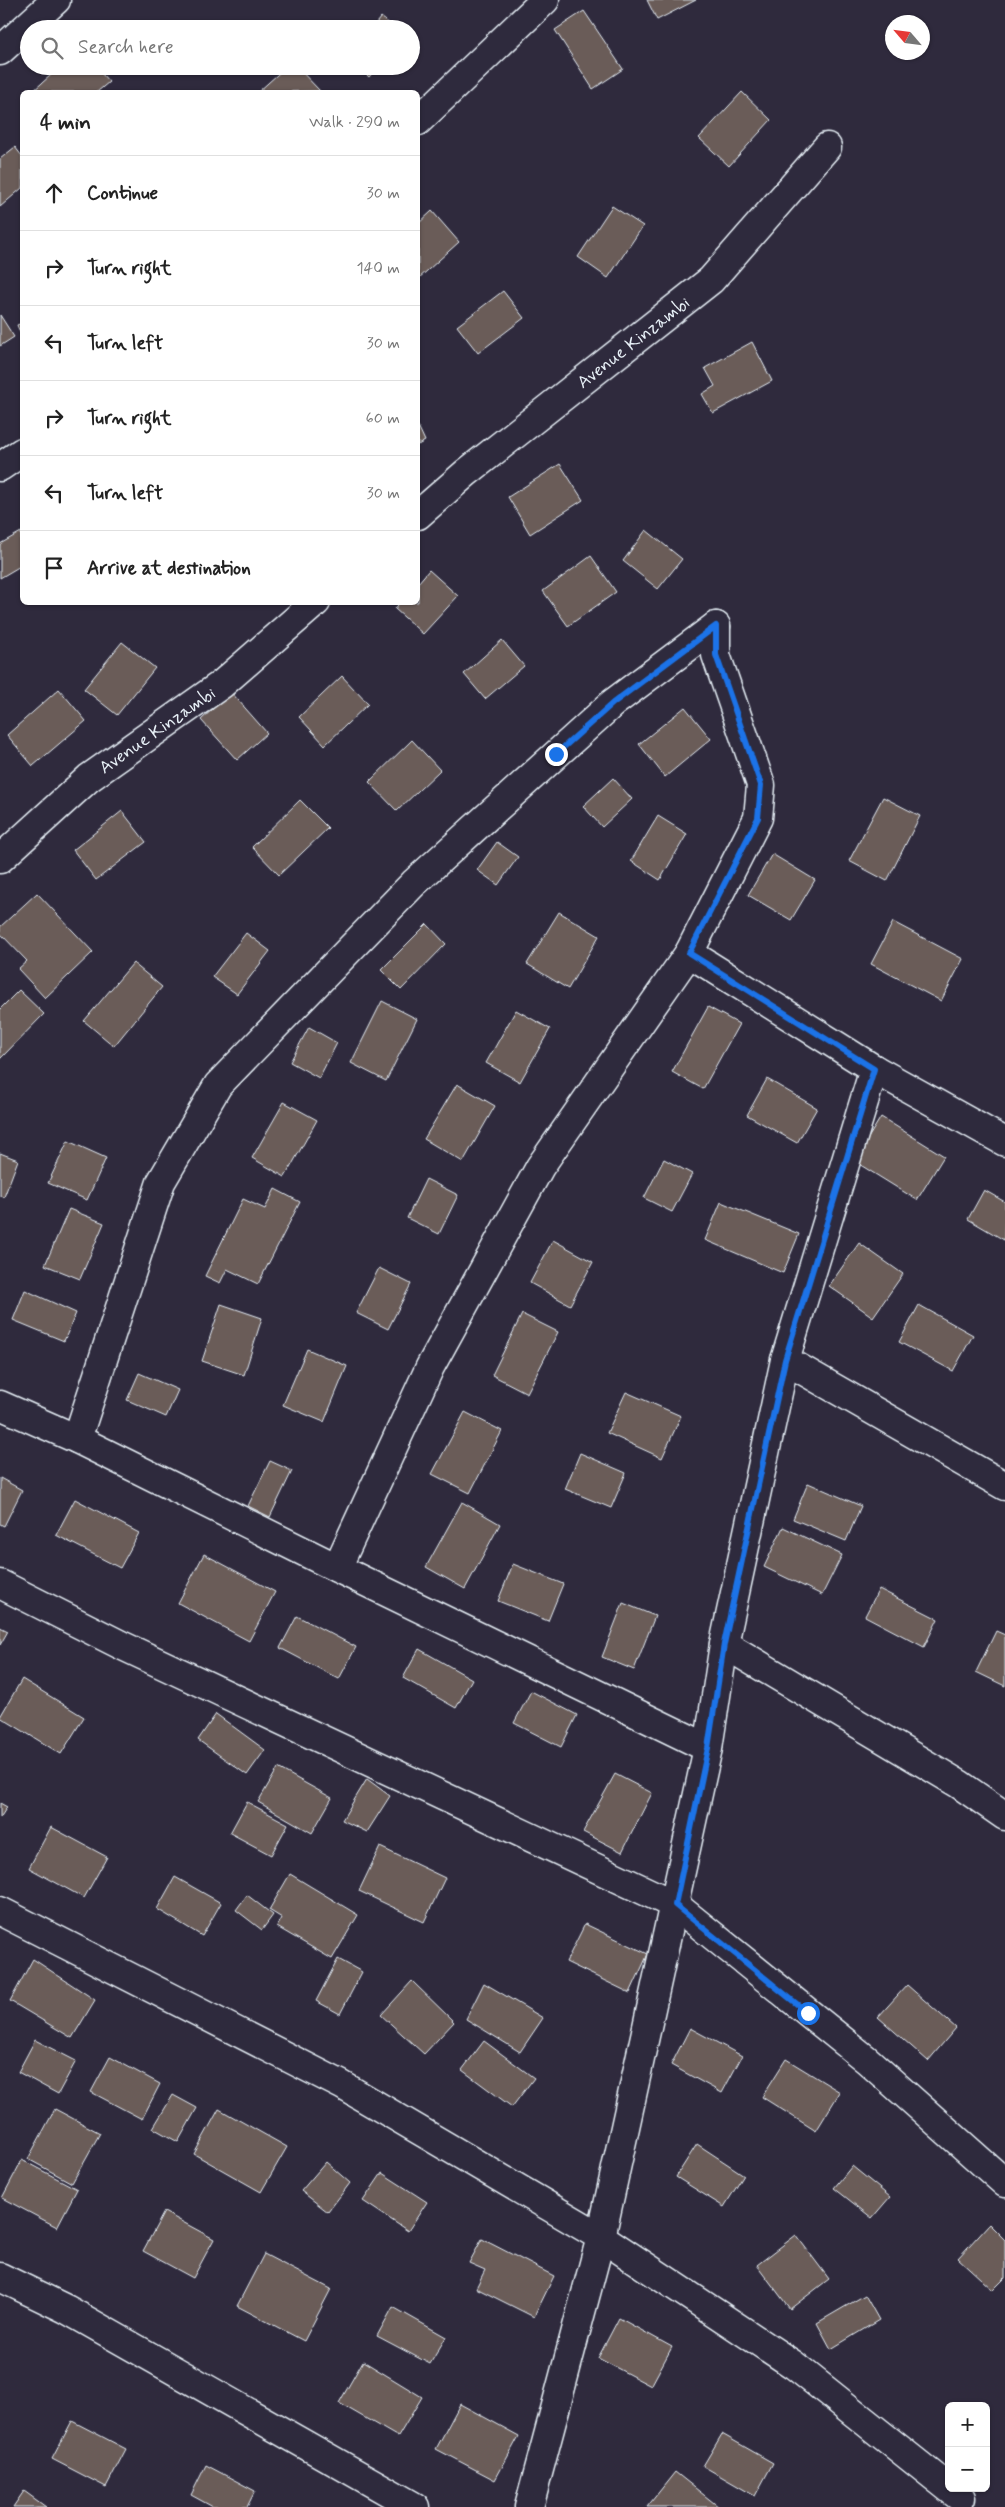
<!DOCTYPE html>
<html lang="en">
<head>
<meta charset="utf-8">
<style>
	:root { --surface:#fff; --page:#f2f2f2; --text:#222; --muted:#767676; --line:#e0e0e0 }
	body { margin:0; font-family:Mynerve,sans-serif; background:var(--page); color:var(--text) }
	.controls { position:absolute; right:15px; bottom:15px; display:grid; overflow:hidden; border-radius:8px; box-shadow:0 1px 4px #0004 }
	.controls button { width:45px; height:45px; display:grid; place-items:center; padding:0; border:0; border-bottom:1px solid var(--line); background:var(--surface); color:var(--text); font:25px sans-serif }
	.compass { position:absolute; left:885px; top:15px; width:45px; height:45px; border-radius:50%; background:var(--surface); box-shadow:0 1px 4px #0004; rotate:298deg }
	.stop { position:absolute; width:15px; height:15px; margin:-11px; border:4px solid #1a73e8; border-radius:50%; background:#fff }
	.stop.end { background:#1a73e8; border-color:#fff; box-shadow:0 1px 5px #0008 }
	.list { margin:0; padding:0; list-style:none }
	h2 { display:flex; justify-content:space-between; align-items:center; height:65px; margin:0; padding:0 20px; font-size:21px }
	h2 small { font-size:16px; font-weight:400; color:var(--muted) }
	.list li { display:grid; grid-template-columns:32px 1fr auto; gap:15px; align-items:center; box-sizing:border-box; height:75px; padding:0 20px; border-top:1px solid var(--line) }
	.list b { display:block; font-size:19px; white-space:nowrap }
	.list em { font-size:16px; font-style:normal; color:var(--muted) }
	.icon { flex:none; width:28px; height:28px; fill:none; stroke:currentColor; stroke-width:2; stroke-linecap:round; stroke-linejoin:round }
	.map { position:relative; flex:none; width:1005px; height:2507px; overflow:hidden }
	.search { position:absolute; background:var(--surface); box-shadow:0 1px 4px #0004; left:20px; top:20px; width:400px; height:55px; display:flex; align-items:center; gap:12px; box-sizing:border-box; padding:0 18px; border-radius:28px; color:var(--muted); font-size:19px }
	.panel { position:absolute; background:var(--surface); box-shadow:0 1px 4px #0004; left:20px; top:90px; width:400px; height:515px; border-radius:8px }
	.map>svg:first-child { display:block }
	.building { fill:#6b5c59; stroke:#e8f1f8 }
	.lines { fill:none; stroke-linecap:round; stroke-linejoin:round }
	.minor-casing { stroke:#e8f1f8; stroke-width:31 }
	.minor { stroke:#2f2a3d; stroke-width:28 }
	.route { stroke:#1a73e8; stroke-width:6 }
	.labels { text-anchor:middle; stroke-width:4; stroke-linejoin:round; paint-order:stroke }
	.street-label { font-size:18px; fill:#e8f1f8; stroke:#2f2a3d }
</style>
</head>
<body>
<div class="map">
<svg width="1005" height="2507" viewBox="0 0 1005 2507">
	<rect width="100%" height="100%" fill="#2f2a3d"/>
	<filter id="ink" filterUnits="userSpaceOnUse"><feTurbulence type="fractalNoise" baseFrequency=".02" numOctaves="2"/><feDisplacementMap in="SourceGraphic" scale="10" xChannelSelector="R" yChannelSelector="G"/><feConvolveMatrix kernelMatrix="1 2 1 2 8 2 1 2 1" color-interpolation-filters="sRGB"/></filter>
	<g filter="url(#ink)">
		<g class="building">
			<path d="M647 0H696L657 20Z"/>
			<path d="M584 11 623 69 593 89 555 30Z"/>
			<path d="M381 17 396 29H371Z"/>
			<path d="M61 66H95L109 82 97 92H32Z"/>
			<path d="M287 66H296L320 91 258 92Z"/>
			<path d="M357 66H378L369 77Z"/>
			<path d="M742 92 771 120 729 166 699 138Z"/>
			<path d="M15 147 22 156V188L0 207V159Z"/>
			<path d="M612 206 643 226 608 278 578 257Z"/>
			<path d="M432 211 459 242 418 279V224Z"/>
			<path d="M503 291 524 318 478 353 457 326Z"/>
			<path d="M0 315 14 337 0 346Z"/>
			<path d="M22 323V337L17 325Z"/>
			<path d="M752 342 772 381 713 413 702 394 715 386 705 368Z"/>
			<path d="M418 426 425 441 418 445Z"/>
			<path d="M560 464 583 500 530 534 508 497Z"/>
			<path d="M646 530 682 559 658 589 623 561Z"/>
			<path d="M21 532 22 565 0 578V544Z"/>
			<path d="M591 556 616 592 568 626 543 591Z"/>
			<path d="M429 570 458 596 423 634 395 609 400 602H418V583Z"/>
			<path d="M502 640 524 666 485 699 464 674Z"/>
			<path d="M122 642 155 668 117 715 84 689Z"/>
			<path d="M342 676 368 704 325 745 299 717Z"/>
			<path d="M59 689 86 721 33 766 7 735Z"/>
			<path d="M231 692 267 733 237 760 201 720Z"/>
			<path d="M685 707 711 739 665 777 639 744Z"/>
			<path d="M412 740 440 770 397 811 369 782Z"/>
			<path d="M613 778 632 799 602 827 583 806Z"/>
			<path d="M883 797 920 816 887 881 849 861Z"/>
			<path d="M300 800 328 828 279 875 252 847Z"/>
			<path d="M122 811 146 842 96 880 73 850Z"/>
			<path d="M658 816 687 834 660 880 631 861Z"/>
			<path d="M497 842 518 857 498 885 477 870Z"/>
			<path d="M772 854 815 880 791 920 748 895Z"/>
			<path d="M37 893 93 952 45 998 18 969 27 961 0 933V927Z"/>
			<path d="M559 912 599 936 568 989 527 964Z"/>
			<path d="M893 922 963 959 941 1001 871 964Z"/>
			<path d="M427 924 446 944 401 990 381 970Z"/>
			<path d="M246 933 270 951 237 994 212 977Z"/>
			<path d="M133 963 162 987 114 1046 84 1021Z"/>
			<path d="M19 990 44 1014 0 1059V1009Z"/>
			<path d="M382 1001 417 1019 386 1081 351 1063Z"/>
			<path d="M708 1007 739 1024 703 1089 672 1072Z"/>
			<path d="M516 1010 550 1029 520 1082 486 1063Z"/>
			<path d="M309 1027 337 1043 319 1078 290 1062Z"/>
			<path d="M767 1079 817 1108 797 1143 747 1115Z"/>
			<path d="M457 1084 495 1106 463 1162 424 1139Z"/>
			<path d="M284 1102 317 1120 285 1177 252 1158Z"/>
			<path d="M881 1117 944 1156 917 1200 854 1161Z"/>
			<path d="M68 1141 106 1158 87 1200 48 1183Z"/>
			<path d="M0 1153 18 1160 4 1197 0 1196Z"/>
			<path d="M664 1159 692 1174 672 1212 644 1198Z"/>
			<path d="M426 1179 458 1195 439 1234 407 1218Z"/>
			<path d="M275 1189 300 1202 258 1284 227 1269 220 1283 205 1276 243 1199 265 1209Z"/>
			<path d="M984 1190 1005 1202 1004 1240 968 1219Z"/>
			<path d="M721 1202 799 1234 783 1273 705 1240Z"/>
			<path d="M69 1209 104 1223 80 1279 45 1265Z"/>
			<path d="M553 1240 593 1262 570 1305 530 1283Z"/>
			<path d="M859 1243 903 1274 873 1317 829 1286Z"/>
			<path d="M379 1268 411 1284 388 1329 356 1313Z"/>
			<path d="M25 1290 76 1313 64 1341 13 1320Z"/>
			<path d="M221 1304 262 1318 244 1375 202 1361Z"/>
			<path d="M919 1305 973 1335 953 1371 899 1342Z"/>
			<path d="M522 1314 558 1332 527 1393 492 1375Z"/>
			<path d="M307 1349 347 1366 324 1422 283 1405Z"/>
			<path d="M139 1373 178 1390 166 1417 127 1400Z"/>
			<path d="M626 1392 681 1416 662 1458 607 1433Z"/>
			<path d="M465 1412 502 1431 470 1493 432 1474Z"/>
			<path d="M580 1453 626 1473 611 1508 565 1489Z"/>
			<path d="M270 1461 292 1471 270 1517 248 1506Z"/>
			<path d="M0 1478 22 1490 4 1526 0 1524Z"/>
			<path d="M808 1483 861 1506 846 1541 793 1519Z"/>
			<path d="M75 1499 139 1533 120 1568 56 1535Z"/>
			<path d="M462 1502 500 1524 465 1589 426 1567Z"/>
			<path d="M783 1527 842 1555 822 1595 764 1567Z"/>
			<path d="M204 1554 275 1592 249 1641 178 1603Z"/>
			<path d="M513 1564 563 1584 548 1621 498 1601Z"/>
			<path d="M879 1589 938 1619 924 1647 865 1616Z"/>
			<path d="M623 1603 655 1616 634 1670 602 1657Z"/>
			<path d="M297 1616 356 1647 339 1679 280 1648Z"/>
			<path d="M0 1627 8 1631 0 1645Z"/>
			<path d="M996 1631 1005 1635V1686L976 1672Z"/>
			<path d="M419 1649 472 1679 456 1708 403 1678Z"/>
			<path d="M22 1679 84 1717 61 1754 0 1717Z"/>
			<path d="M531 1691 577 1715 561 1747 514 1723Z"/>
			<path d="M216 1714 265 1750 247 1775 198 1740Z"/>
			<path d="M278 1768 332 1798 312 1833 258 1802Z"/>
			<path d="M615 1774 652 1793 622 1852 583 1832Z"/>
			<path d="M367 1779 390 1796 367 1832 342 1820Z"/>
			<path d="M247 1802 288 1824 271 1855 230 1833Z"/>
			<path d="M0 1803 7 1807 0 1818Z"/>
			<path d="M51 1827 107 1857 84 1898 29 1868Z"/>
			<path d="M380 1847 445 1878 424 1922 359 1891Z"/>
			<path d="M290 1874 358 1915 332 1959 277 1927 282 1918 269 1910Z"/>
			<path d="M175 1877 221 1903 202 1936 157 1909Z"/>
			<path d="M247 1895 273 1915 262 1930 236 1910Z"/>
			<path d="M585 1924 648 1954 630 1993 566 1962Z"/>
			<path d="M33 1959 95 2000 72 2038 10 2001Z"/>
			<path d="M338 1959 362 1972 340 2014 316 2001Z"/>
			<path d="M412 1981 454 2022 424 2054 381 2015Z"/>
			<path d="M484 1983 543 2018 520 2052 466 2019Z"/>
			<path d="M907 1985 956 2028 928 2061 878 2017Z"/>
			<path d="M690 2028 742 2056 722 2093 671 2065Z"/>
			<path d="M35 2040 76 2061 58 2094 18 2072Z"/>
			<path d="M484 2041 534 2078 512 2107 462 2070Z"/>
			<path d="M110 2057 160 2084 142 2119 91 2092Z"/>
			<path d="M786 2059 840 2092 816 2131 762 2097Z"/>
			<path d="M173 2095 197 2108 178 2142 153 2128Z"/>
			<path d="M55 2109 100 2133 72 2183 28 2159Z"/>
			<path d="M219 2109 287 2147 261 2192 194 2154Z"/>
			<path d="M697 2144 744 2175 724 2207 676 2177Z"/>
			<path d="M22 2160 77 2189 57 2227 2 2198Z"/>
			<path d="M326 2162 350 2183 328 2212 301 2191Z"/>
			<path d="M852 2166 890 2197 872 2218 834 2188Z"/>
			<path d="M382 2173 427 2202 408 2231 363 2201Z"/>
			<path d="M164 2212 214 2239 193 2278 143 2251Z"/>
			<path d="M989 2224 1005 2240V2278L993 2290 958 2258Z"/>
			<path d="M796 2235 829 2279 790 2309 757 2265Z"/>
			<path d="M482 2239 554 2276 534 2317 476 2288 485 2270 469 2263Z"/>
			<path d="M264 2254 331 2289 304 2341 237 2306Z"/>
			<path d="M865 2295 879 2320 831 2349 817 2323Z"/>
			<path d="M393 2307 446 2337 430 2364 377 2336Z"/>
			<path d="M619 2318 672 2347 651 2386 598 2358Z"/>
			<path d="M363 2361 422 2397 398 2437 339 2403Z"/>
			<path d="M460 2404 519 2436 495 2480 436 2449Z"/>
			<path d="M72 2421 126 2449 106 2487 52 2459Z"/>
			<path d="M722 2434 773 2463 755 2496 703 2466Z"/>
			<path d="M206 2465 255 2491 247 2507H213L191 2495Z"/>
			<path d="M675 2472 719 2507H647Z"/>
			<path d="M24 2491 46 2507H13Z"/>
		</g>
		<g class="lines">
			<defs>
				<g id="minor">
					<path d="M0 51 56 0"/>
					<path d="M418 121 545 0"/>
					<path d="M0 467 22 452"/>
					<path d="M418 515 466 473 711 280 827 147"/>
					<path d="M0 859 89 778 222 684 316 602"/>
					<path d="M689 953 874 1069 1005 1142"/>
					<path d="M785 1360 1005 1486"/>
					<path d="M0 1405 77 1439 337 1568 708 1748"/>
					<path d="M77 1439 161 1182 218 1085 414 883 613 703 716 626"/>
					<path d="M337 1568 430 1367 540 1167 689 953 758 818 761 785 716 655V626"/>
					<path d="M0 1584 123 1646 675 1905 867 2060 1005 2183"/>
					<path d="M724 1644 959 1784 1005 1816"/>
					<path d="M0 1911 342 2085 601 2237 794 2365 961 2498"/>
					<path d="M0 2277 66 2309 415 2507"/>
					<path d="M529 2507 601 2237 708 1748 724 1644 785 1360 874 1069"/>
				</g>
			</defs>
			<use href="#minor" class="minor-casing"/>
			<use href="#minor" class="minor"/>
		</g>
	</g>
	<g class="lines" filter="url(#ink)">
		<path class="route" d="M556 754 613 703 716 626V655L761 785 758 818 689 953 874 1069 785 1360 724 1644 708 1748 675 1905 808 2013"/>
	</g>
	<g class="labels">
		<g class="street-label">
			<text transform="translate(633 342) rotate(-38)" y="6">Avenue Kinzambi</text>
			<text transform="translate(157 730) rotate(-35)" y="6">Avenue Kinzambi</text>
		</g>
	</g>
</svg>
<div class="controls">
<button>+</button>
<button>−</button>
</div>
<svg class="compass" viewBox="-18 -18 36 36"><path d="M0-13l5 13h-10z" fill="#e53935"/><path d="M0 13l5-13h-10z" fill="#767676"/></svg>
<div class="stop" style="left:808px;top:2013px"></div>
<div class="stop end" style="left:556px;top:754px"></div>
<div class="search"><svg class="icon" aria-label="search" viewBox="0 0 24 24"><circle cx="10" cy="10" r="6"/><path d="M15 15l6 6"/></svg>Search here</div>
<section class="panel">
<h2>4 min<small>Walk · 290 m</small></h2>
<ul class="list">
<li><svg class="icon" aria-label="ahead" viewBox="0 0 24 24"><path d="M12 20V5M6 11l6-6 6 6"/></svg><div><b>Continue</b></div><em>30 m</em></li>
<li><svg class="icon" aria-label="right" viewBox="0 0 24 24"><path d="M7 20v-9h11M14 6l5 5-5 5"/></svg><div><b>Turn right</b></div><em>140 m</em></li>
<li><svg class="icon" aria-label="left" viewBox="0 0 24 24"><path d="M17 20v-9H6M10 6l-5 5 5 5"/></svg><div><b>Turn left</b></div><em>30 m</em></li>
<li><svg class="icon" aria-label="right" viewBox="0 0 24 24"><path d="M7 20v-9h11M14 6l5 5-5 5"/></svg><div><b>Turn right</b></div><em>60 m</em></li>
<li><svg class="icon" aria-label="left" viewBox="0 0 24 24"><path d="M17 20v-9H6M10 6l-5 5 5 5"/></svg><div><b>Turn left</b></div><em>30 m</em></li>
<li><svg class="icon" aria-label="arrive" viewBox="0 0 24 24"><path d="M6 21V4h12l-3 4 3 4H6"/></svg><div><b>Arrive at destination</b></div></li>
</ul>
</section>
</div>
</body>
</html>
